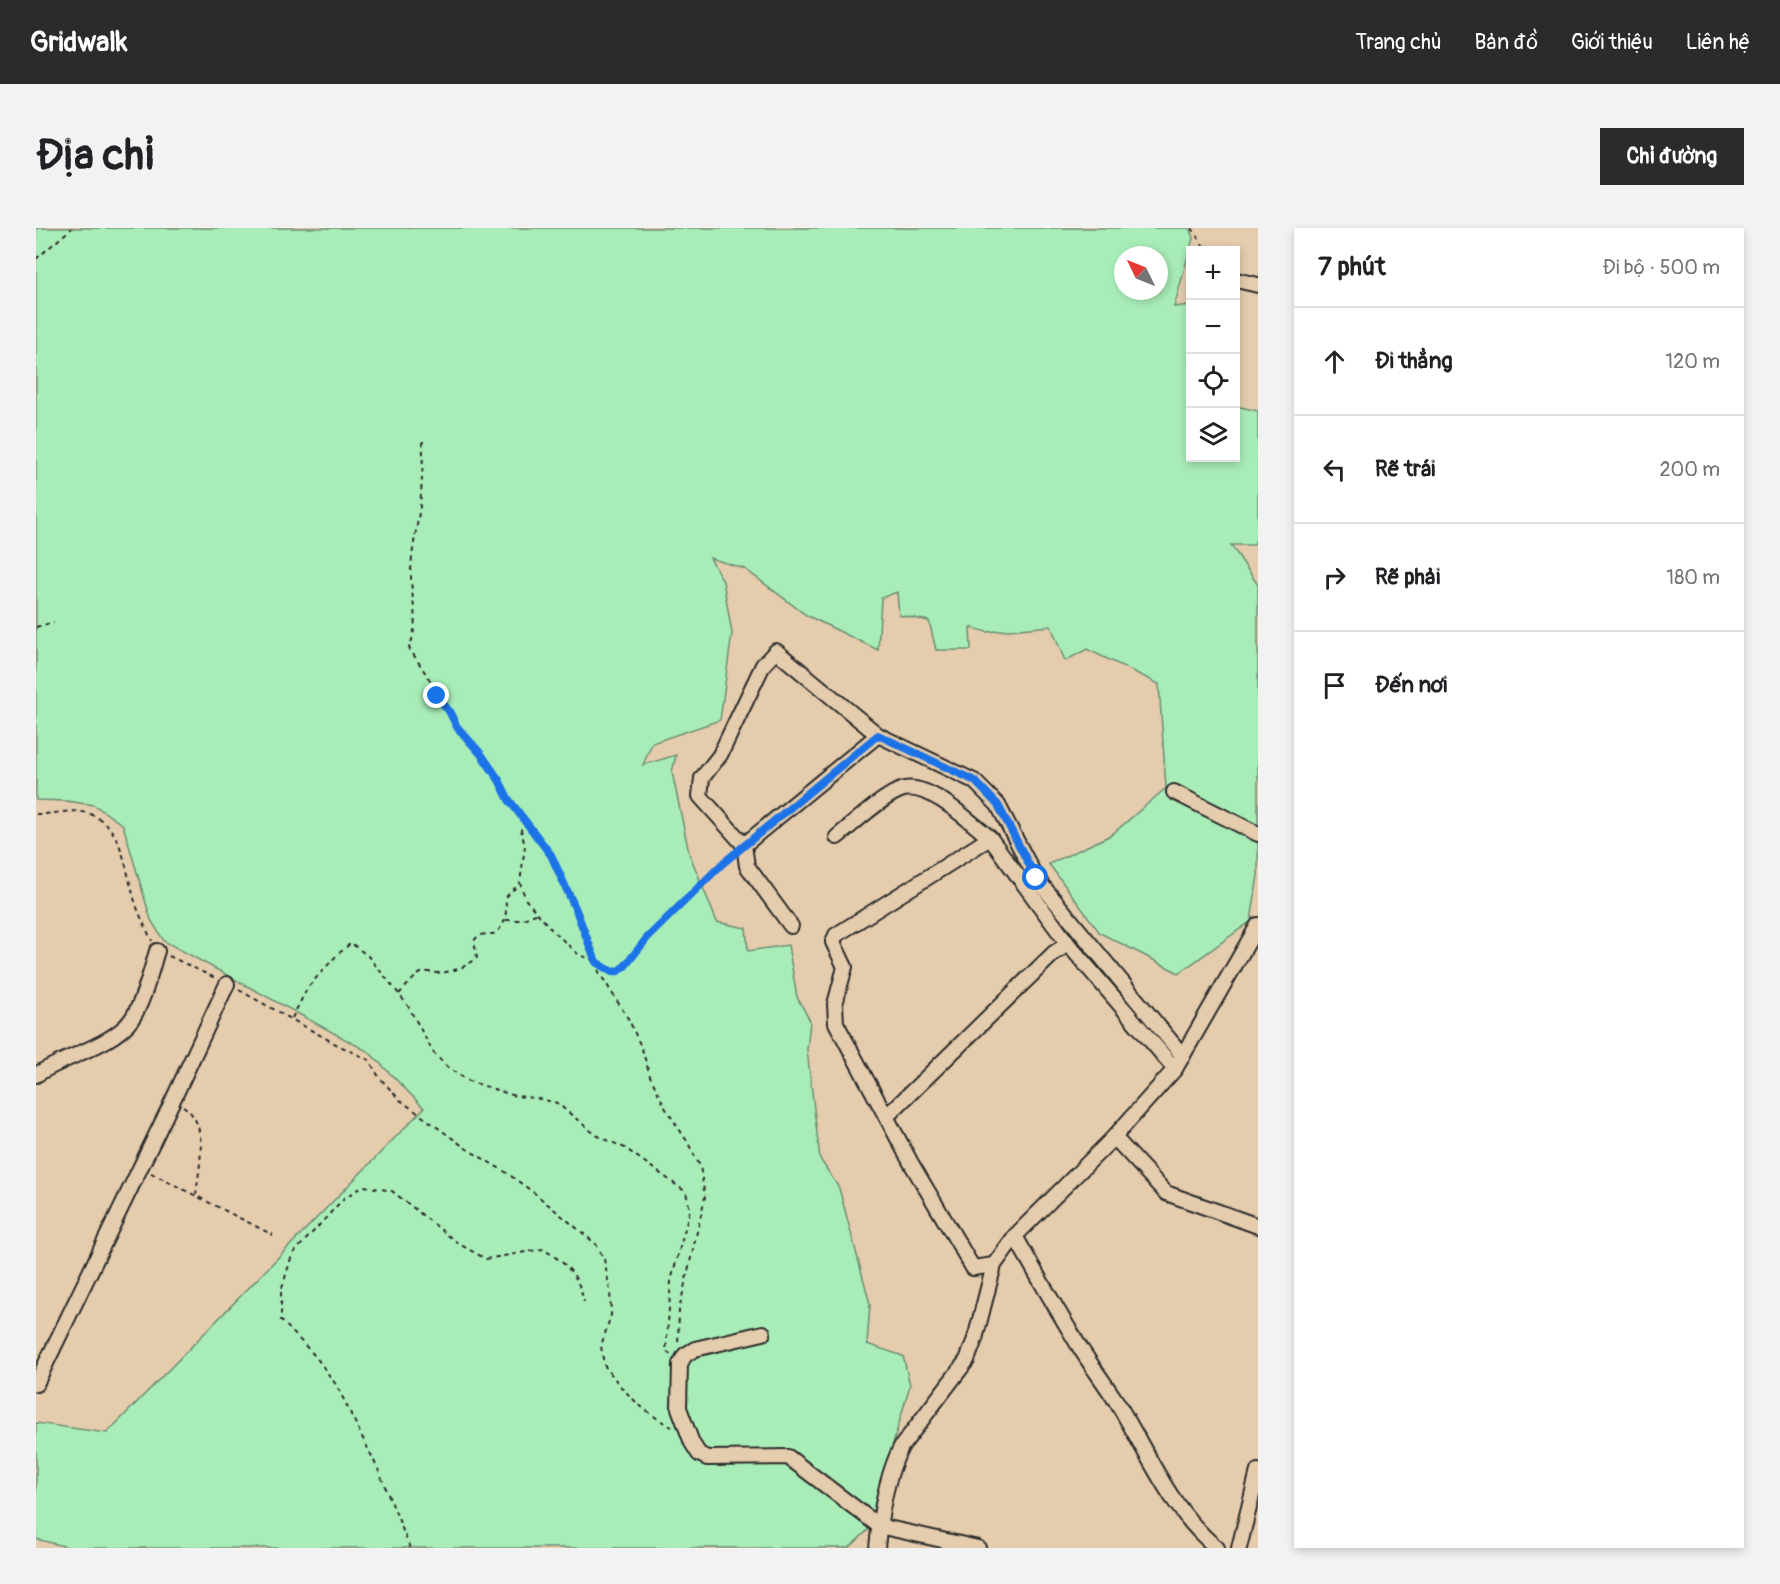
<!DOCTYPE html>
<html lang="vi">
<head>
<meta charset="utf-8">
<style>
	:root { --surface:#fff; --page:#f2f2f2; --text:#202124; --muted:#757577; --line:#e0e0e0; --accent:#2b2b2b }
	body { margin:0; font-family:Pangolin,sans-serif; background:var(--page); color:var(--text) }
	.controls { position:absolute; right:18px; top:18px; display:grid; overflow:hidden; border-radius:0px; box-shadow:0 3px 9px #0003 }
	.controls button { width:54px; height:54px; display:grid; place-items:center; padding:0; border:0; border-bottom:2px solid var(--line); background:var(--surface); color:var(--text); font:30px sans-serif }
	.compass { position:absolute; left:1078px; top:18px; width:54px; height:54px; border-radius:50%; background:var(--surface); box-shadow:0 3px 9px #0003; rotate:313deg }
	.stop { position:absolute; width:18px; height:18px; margin:-14px; border:4px solid #1a73e8; border-radius:50%; background:#fff }
	.stop.end { background:#1a73e8; border-color:#fff; box-shadow:0 2px 6px #0008 }
	.list { margin:0; padding:0; list-style:none }
	h2 { display:flex; justify-content:space-between; align-items:center; height:78px; margin:0; padding:0 24px; font-size:26px }
	h2 small { font-size:20px; font-weight:400; color:var(--muted) }
	.list li { display:grid; grid-template-columns:39px 1fr auto; gap:18px; align-items:center; box-sizing:border-box; height:108px; padding:0 24px; border-top:2px solid var(--line) }
	.list b { display:block; font-size:22px; white-space:nowrap }
	.list em { font-size:20px; font-style:normal; color:var(--muted) }
	.icon { flex:none; width:33px; height:33px; fill:none; stroke:currentColor; stroke-width:2; stroke-linecap:round; stroke-linejoin:round }
	.map { position:relative; flex:none; width:1222px; height:1320px; overflow:hidden; border-radius:0px }
	header { display:flex; align-items:center; gap:36px; box-sizing:border-box; height:84px; padding:0 30px; background:var(--accent); color:#fff }
	header strong { font-size:28px }
	nav { display:flex; gap:33px; margin-inline-start:auto; font-size:21px }
	.intro { display:flex; align-items:center; justify-content:space-between; box-sizing:border-box; height:144px; padding:0 36px }
	h1 { margin:0; font-size:42px }
	.button { padding:15px 27px; border-radius:0px; background:var(--accent); color:#fff; font-size:21px; font-weight:700 }
	main { display:flex; gap:36px; padding:0 36px }
	aside { flex:1; background:var(--surface); border-radius:0px; box-shadow:0 3px 9px #0003 }
	.map>svg:first-child { display:block }
	.green { fill:#a8edb8; stroke:#6a8c72; stroke-width:1.5; fill-rule:evenodd }
	.lines { fill:none; stroke-linecap:round; stroke-linejoin:round }
	.minor-casing { stroke:#2b2b2b; stroke-width:18 }
	.path { stroke:#2b2b2b; stroke-width:2; stroke-dasharray:4.5 4.5; stroke-linecap:butt }
	.minor { stroke:#e4ccad; stroke-width:14 }
	.route { stroke:#1a73e8; stroke-width:8 }
</style>
</head>
<body>
<header>
<strong>Gridwalk</strong>
<nav><a>Trang chủ</a><a>Bản đồ</a><a>Giới thiệu</a><a>Liên hệ</a></nav>
</header>
<div class="intro"><h1>Địa chỉ</h1><a class="button">Chỉ đường</a></div>
<main>
<div class="map">
<svg width="1222" height="1320" viewBox="0 0 1222 1320">
	<rect width="100%" height="100%" fill="#e4ccad"/>
	<filter id="ink" filterUnits="userSpaceOnUse"><feTurbulence type="fractalNoise" baseFrequency=".0167" numOctaves="2"/><feDisplacementMap in="SourceGraphic" scale="12" xChannelSelector="R" yChannelSelector="G"/><feConvolveMatrix kernelMatrix="1 2 1 2 8 2 1 2 1" color-interpolation-filters="sRGB"/></filter>
	<g filter="url(#ink)">
		<path class="green" d="M0 0H1153L1157 10 1138 79 1154 77V230H1200V178L1222 183V305L1218 317H1195L1222 357V647L1215 693 1143 745 1064 705 1013 636 1075 607 1130 560 1123 456 1051 421 1029 433 1015 398 951 404 934 399 935 422H900L893 393 863 387 861 364 845 370 842 422 770 387 709 341 674 330 687 353 696 405 684 492 616 515 607 537 640 527 636 544 653 625 681 694 710 700 712 723 752 717 761 769 774 793 771 822 784 931 803 960 834 1076 831 1116 867 1128 874 1157 832 1302 813 1320H35L0 1311V1195L71 1205 388 880 333 824 128 713 115 692 87 597 58 577 30 573 0 572ZM1087 27H1123V63H1087Z"/>
		<g class="lines">
			<defs>
				<g id="minor">
					<path d="M1200 52 1222 57"/>
					<path d="M842 507 708 617 664 568 666 550 684 527 727 437 740 423 842 507 938 553 962 577 1000 650 1147 828"/>
					<path d="M1138 564 1222 606"/>
					<path d="M801 609C817 596 850 565 868 561 894 555 934 594 954 610"/>
					<path d="M708 617 711 638 755 698"/>
					<path d="M0 847C27 829 77 817 95 792 107 776 115 742 121 723"/>
					<path d="M851 888 1018 725 1032 716"/>
					<path d="M1078 909 1130 965 1222 998"/>
					<path d="M958 1037 937 1040 875 935 800 795 799 776 809 739 797 714 800 707 954 610 1032 716 1139 841"/>
					<path d="M727 1105 659 1121 649 1127 644 1136 643 1180 656 1215 663 1226 671 1230 752 1229 843 1298 942 1320"/>
					<path d="M0 1156 136 874 191 756"/>
					<path d="M841 1320C844 1287 850 1249 865 1219L931 1132 939 1111 958 1037 979 1008"/>
					<path d="M1181 1320C1134 1282 1112 1224 1080 1173 1066 1151 1050 1131 1037 1108 1017 1075 998 1042 979 1008L1078 909 1139 841 1222 697"/>
					<path d="M1203 1320 1222 1243"/>
				</g>
			</defs>
			<use href="#minor" class="minor-casing"/>
			<g class="path">
				<path d="M1156 0 1170 22"/>
				<path d="M0 31 36 0"/>
				<path d="M387 213C387 234 386 256 384 278 381 300 376 320 375 342 374 371 385 392 373 420L394 452 401 468 413 483 421 499 445 526 463 552 473 572 515 627 540 683 563 744 593 792 606 821 614 848 630 881 651 913 664 938 669 969 643 1082 642 1117"/>
				<path d="M0 399 18 394"/>
				<path d="M0 586C17 587 35 580 51 585 86 596 88 636 97 666 101 683 109 698 116 713"/>
				<path d="M488 592 485 602 489 618 484 655 490 672 516 702 543 727 560 733 576 744 582 743 589 738 611 710 697 627"/>
				<path d="M470 692H485L502 685"/>
				<path d="M133 728 179 750"/>
				<path d="M203 762 300 816 333 832 343 849 364 872 431 921 468 943 497 964 560 1016 568 1031 574 1063 575 1087 565 1118 568 1137 585 1159 603 1177 622 1191 636 1199"/>
				<path d="M363 766C368 761 382 744 388 744 392 743 397 745 402 745 416 744 430 739 441 730L438 713C444 703 452 708 460 705 473 692 469 686 470 669L484 655"/>
				<path d="M256 790 272 759 301 727 315 715 332 728 363 766 372 778 397 824 411 839 433 853 479 868 499 870 521 875 560 907 589 920 650 964 654 982 635 1053 630 1123 636 1128"/>
				<path d="M147 878C174 896 163 939 160 967"/>
				<path d="M115 945 237 1007"/>
				<path d="M374 1320 342 1241 301 1158 280 1129 245 1092V1063L256 1027 308 970 328 958 356 963 423 1016 450 1031 507 1021C531 1036 542 1046 548 1074"/>
			</g>
			<use href="#minor" class="minor"/>
		</g>
	</g>
	<g class="lines" filter="url(#ink)">
		<path class="route" d="M401 468 413 483 421 499 445 526 463 552 473 572 515 627 540 682 560 734 576 744 582 743 589 738 611 710 686 636 842 507 939 553 962 577 1000 650"/>
	</g>
</svg>
<div class="controls">
<button>+</button>
<button>−</button>
<button><svg class="icon" aria-label="locate" viewBox="0 0 24 24"><circle cx="12" cy="12" r="6"/><path d="M12 2v4M12 18v4M2 12h4M18 12h4"/></svg></button>
<button><svg class="icon" aria-label="layers" viewBox="0 0 24 24"><path d="M12 4l9 5-9 5-9-5zM3 14l9 5 9-5"/></svg></button>
</div>
<svg class="compass" viewBox="-18 -18 36 36"><path d="M0-13l5 13h-10z" fill="#e53935"/><path d="M0 13l5-13h-10z" fill="#757577"/></svg>
<div class="stop" style="left:1000px;top:650px"></div>
<div class="stop end" style="left:401px;top:468px"></div>
</div>
<aside>
<h2>7 phút<small>Đi bộ · 500 m</small></h2>
<ul class="list">
<li><svg class="icon" aria-label="ahead" viewBox="0 0 24 24"><path d="M12 20V5M6 11l6-6 6 6"/></svg><div><b>Đi thẳng</b></div><em>120 m</em></li>
<li><svg class="icon" aria-label="left" viewBox="0 0 24 24"><path d="M17 20v-9H6M10 6l-5 5 5 5"/></svg><div><b>Rẽ trái</b></div><em>200 m</em></li>
<li><svg class="icon" aria-label="right" viewBox="0 0 24 24"><path d="M7 20v-9h11M14 6l5 5-5 5"/></svg><div><b>Rẽ phải</b></div><em>180 m</em></li>
<li><svg class="icon" aria-label="arrive" viewBox="0 0 24 24"><path d="M6 21V4h12l-3 4 3 4H6"/></svg><div><b>Đến nơi</b></div></li>
</ul>
</aside>
</main>
</body>
</html>
